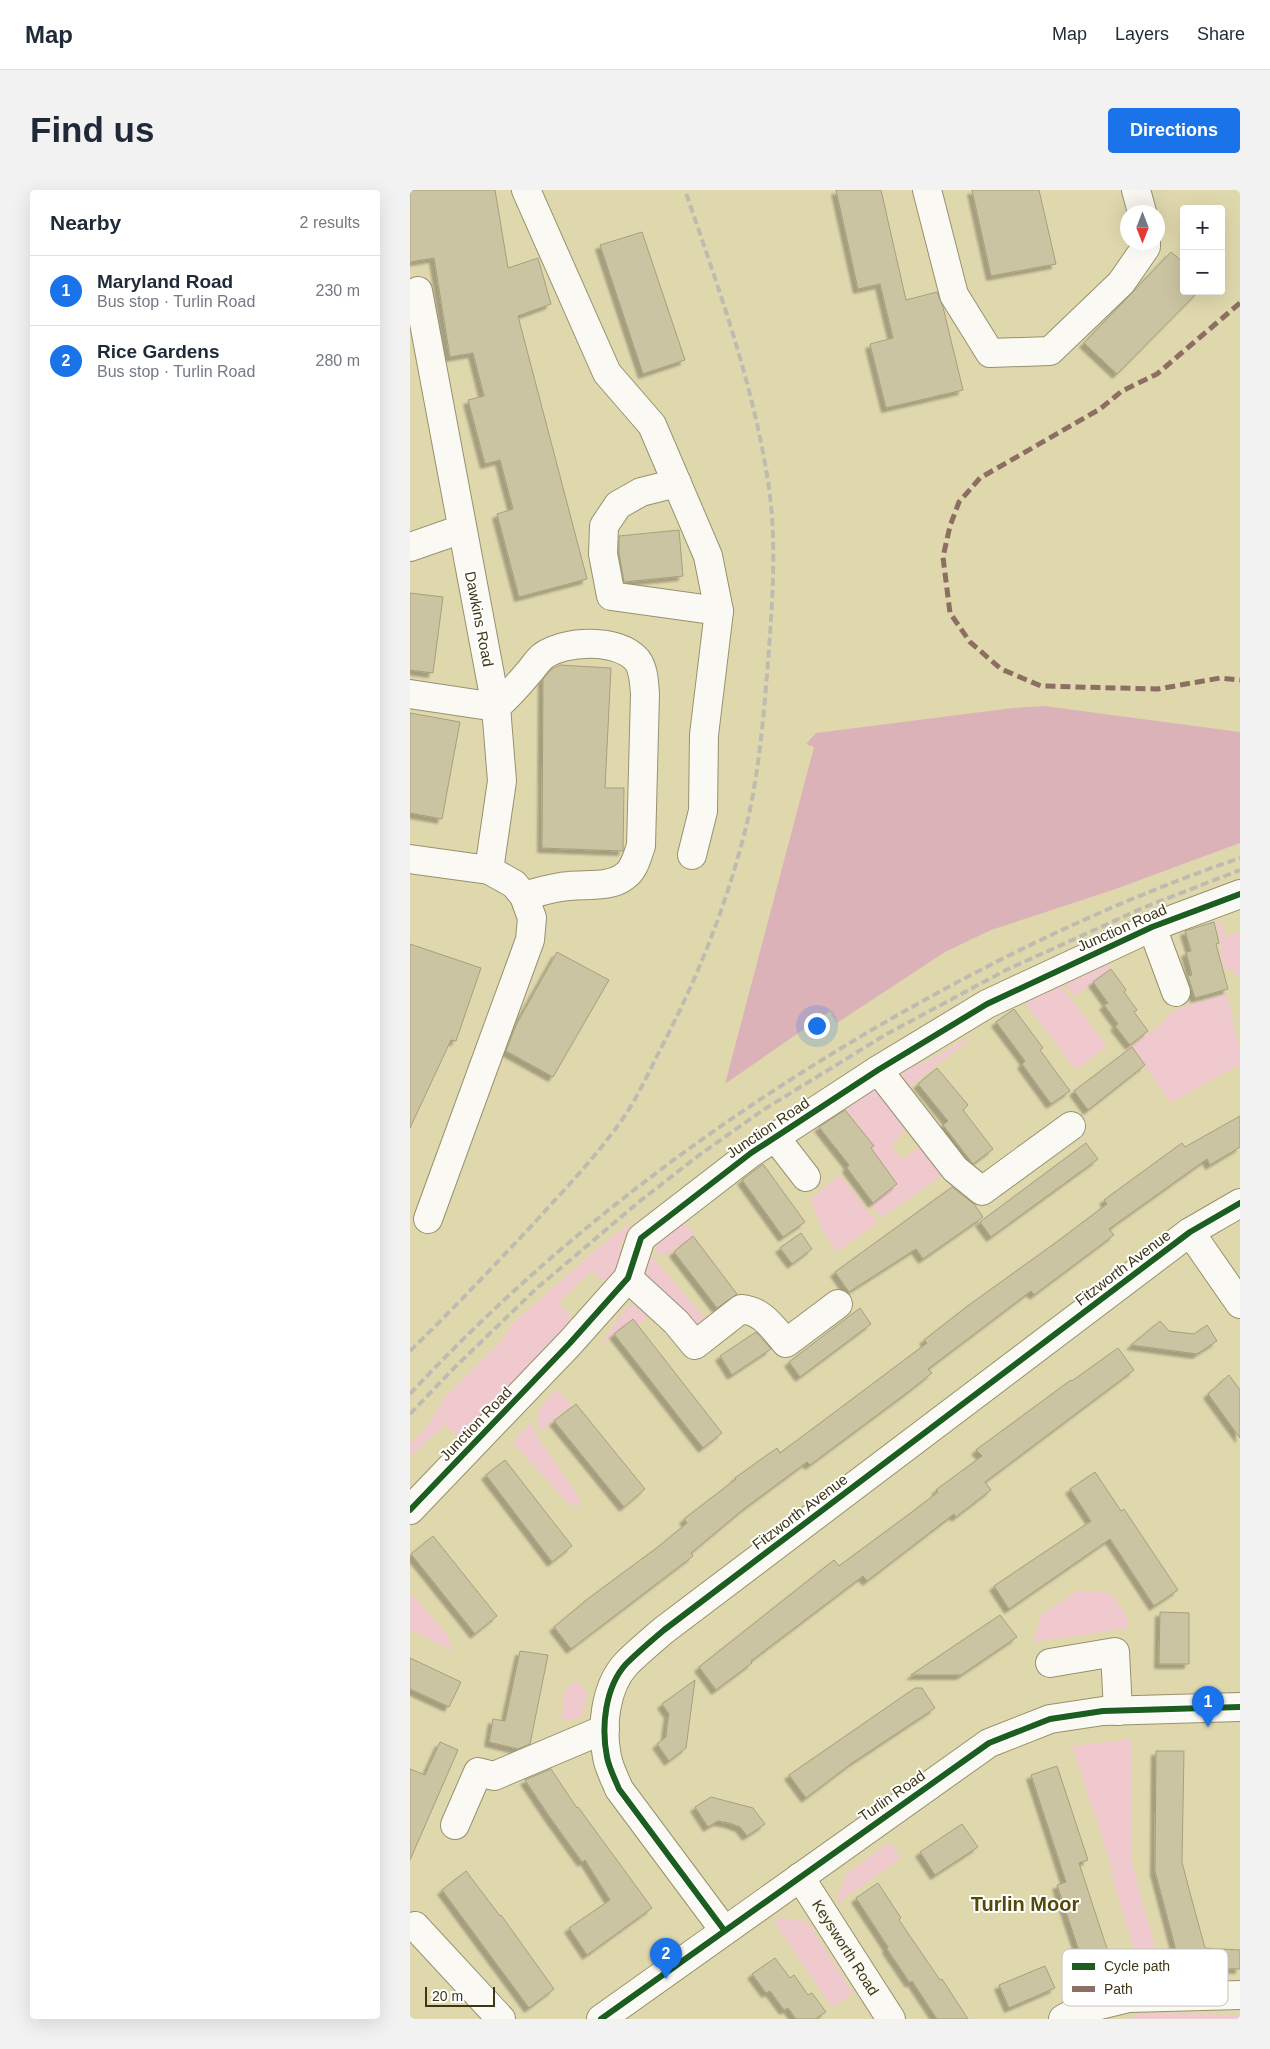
<!DOCTYPE html>
<html lang="en">
<head>
<meta charset="utf-8">
<style>
	:root { --surface:#fff; --page:#f2f2f3; --text:#1f2937; --muted:#747a83; --line:#e0e1e3; --accent:#1a73e8 }
	body { margin:0; font-family:Arial,sans-serif; background:var(--page); color:var(--text) }
	.controls { position:absolute; right:15px; top:15px; display:grid; overflow:hidden; border-radius:5px; box-shadow:0 5px 20px #0002 }
	.controls button { width:45px; height:45px; display:grid; place-items:center; padding:0; border:0; border-bottom:1px solid var(--line); background:var(--surface); color:var(--text); font:25px sans-serif }
	.compass { position:absolute; left:710px; top:15px; width:45px; height:45px; border-radius:50%; background:var(--surface); box-shadow:0 5px 20px #0002; rotate:180deg }
	.scale { position:absolute; left:15px; bottom:12px; width:70px; box-sizing:border-box; padding-left:5px; border:2px solid #3d3716; border-top:0; font-size:14px; line-height:18px; white-space:nowrap; color:#3d3716; -webkit-text-stroke:4px #fff; paint-order:stroke }
	.you { position:absolute; left:406px; top:835px; width:18px; height:18px; margin:-12px; border:4px solid #fff; border-radius:50%; background:#1a73e8; box-shadow:0 0 0 8px #1a73e833 }
	.badge { display:grid; place-items:center; width:32px; height:32px; border-radius:50%; background:var(--accent); color:#fff; font-size:16px; font-weight:700 }
	.pin { position:absolute; translate:-50% -41px; filter:drop-shadow(0 1px 2px #0008) }
	.pin::after { content:''; position:absolute; top:26px; width:18px; height:15px; background:inherit; clip-path:polygon(0 0,100% 0,50% 100%) }
	.list { margin:0; padding:0; list-style:none }
	h2 { display:flex; justify-content:space-between; align-items:center; height:65px; margin:0; padding:0 20px; font-size:21px }
	h2 small { font-size:16px; font-weight:400; color:var(--muted) }
	.list li { display:grid; grid-template-columns:32px 1fr auto; gap:15px; align-items:center; box-sizing:border-box; height:70px; padding:0 20px; border-top:1px solid var(--line) }
	.list b { display:block; font-size:19px; white-space:nowrap }
	.list p { margin:0; font-size:16px; white-space:nowrap; color:var(--muted) }
	.list em { font-size:16px; font-style:normal; color:var(--muted) }
	.map { position:relative; flex:none; width:830px; height:1829px; overflow:hidden; border-radius:5px }
	header { display:flex; align-items:center; gap:30px; box-sizing:border-box; height:70px; padding:0 25px; background:var(--surface); border-bottom:1px solid var(--line) }
	header strong { font-size:24px }
	nav { display:flex; gap:28px; margin-inline-start:auto; font-size:18px }
	.intro { display:flex; align-items:center; justify-content:space-between; box-sizing:border-box; height:120px; padding:0 30px }
	h1 { margin:0; font-size:35px }
	.button { padding:12px 22px; border-radius:5px; background:var(--accent); color:#fff; font-size:18px; font-weight:700 }
	main { display:flex; gap:30px; padding:0 30px }
	aside { flex:1; background:var(--surface); border-radius:5px; box-shadow:0 5px 20px #0002 }
	.map>svg:first-child { display:block }
	.green { fill:#efc9cd }
	.forest { fill:#dcb2b9 }
	.building { fill:#cac4a2; stroke:#a69f7d; filter:url(#shadow) }
	.lines { fill:none; stroke-linecap:round; stroke-linejoin:round }
	.minor-casing { stroke:#97916e; stroke-width:30 }
	.minor { stroke:#faf9f3; stroke-width:28 }
	.rail { stroke:#bebcb0; stroke-width:4; stroke-dasharray:8 4; stroke-linecap:butt }
	.quiet { stroke:#8d6e63; stroke-width:5; stroke-dasharray:10 5; stroke-linecap:butt }
	.cycleway-casing { stroke:#fff; stroke-width:9 }
	.cycleway { stroke:#1b5e20; stroke-width:6 }
	.labels { text-anchor:middle; stroke-width:4; stroke-linejoin:round; paint-order:stroke }
	.street-label { font-size:15px; fill:#3d3716; stroke:#fff }
	.district-label { font-size:20px; font-weight:bold; fill:#534908; stroke:#fff }
	.key { fill:#fff; stroke:#c5c3b9; stroke-width:1 }
	.key-label { font-size:14px; fill:#3d3716 }
</style>
</head>
<body>
<header>
<strong>Map</strong>
<nav><a>Map</a><a>Layers</a><a>Share</a></nav>
</header>
<div class="intro"><h1>Find us</h1><a class="button">Directions</a></div>
<main>
<aside>
<h2>Nearby<small>2 results</small></h2>
<ul class="list">
<li><span class="badge">1</span><div><b>Maryland Road</b><p>Bus stop · Turlin Road</p></div><em>230 m</em></li>
<li><span class="badge">2</span><div><b>Rice Gardens</b><p>Bus stop · Turlin Road</p></div><em>280 m</em></li>
</ul>
</aside>
<div class="map">
<svg width="830" height="1829" viewBox="0 0 830 1829">
	<defs>
		<filter id="shadow"><feDropShadow dx="-4.5" dy="4.5" stdDeviation="1" flood-color="#0004"/></filter>
	</defs>
	<rect width="100%" height="100%" fill="#e0d8ad"/>
	<g class="green">
		<path d="M805 731 812 735 816 746 830 742V784L825 786 823 779 815 781 809 759 812 757Z"/>
		<path d="M701 773 698 780 665 807 656 795 657 792Z"/>
		<path d="M651 796 697 856 666 880 615 813Z"/>
		<path d="M817 804 830 864V874L761 913 721 857 749 836 763 821 784 813Z"/>
		<path d="M560 846 554 854 498 898 492 886 494 880 501 872 511 875 526 866 529 867 532 863Z"/>
		<path d="M464 894 495 933 494 942 481 956 492 969 505 959 516 961 538 981 471 1028 461 1014 487 994 461 959 464 956 434 918 402 942 398 936Z"/>
		<path d="M430 985 468 1033 426 1062 414 1043 400 1009Z"/>
		<path d="M270 1029 285 1045 255 1066H250L245 1061V1057L255 1043Z"/>
		<path d="M222 1032 212 1051 213 1068 209 1079 198 1089 193 1090 189 1088 182 1080 149 1112 159 1124 161 1135 55 1247H49L35 1235 0 1267V1254L17 1236 37 1204 92 1151 102 1134 190 1056Z"/>
		<path d="M242 1066 298 1132 285 1137 233 1084 236 1074Z"/>
		<path d="M222 1115H229L242 1124 228 1135 223 1130 189 1157 215 1119Z"/>
		<path d="M147 1199 161 1215 131 1241C120 1225 135 1210 147 1199Z"/>
		<path d="M121 1232 127 1247 169 1307 170 1314 166 1317 156 1311 103 1253Z"/>
		<path d="M668 1400 701 1403 718 1428V1438L624 1452 631 1425Z"/>
		<path d="M3 1405 37 1445 42 1461 0 1439V1406Z"/>
		<path d="M167 1491 177 1504 173 1524 163 1529 151 1530 155 1499Z"/>
		<path d="M721 1549V1671L752 1784 733 1788 704 1695 699 1667 662 1556Z"/>
		<path d="M480 1652 491 1668 426 1714 436 1684Z"/>
		<path d="M368 1728 398 1732 443 1803 422 1817 364 1732Z"/>
		<path d="M732 1823 830 1825V1829H720Z"/>
	</g>
	<path class="forest" d="M634 516 830 542V653L703 700 581 740 535 762 427 833 420 821 315 894 404 557 396 554 406 543 603 518Z"/>
	<g class="building">
		<path d="M0 0H85L98 78 128 68 141 114 108 126 177 389 109 407 87 324 103 319 90 270 75 274 58 210 74 206 63 163 40 167 24 68 0 72Z"/>
		<path d="M426 0H471L496 110 527 102 533 117 553 200 476 218 460 154 483 148 470 94 448 99Z"/>
		<path d="M562 0H629L646 74 581 86Z"/>
		<path d="M232 42 275 170 233 184 190 55Z"/>
		<path d="M761 62 774 73V101H789L707 184 674 153Z"/>
		<path d="M269 340 273 386 214 392 209 363V346Z"/>
		<path d="M0 403 33 407 23 483 0 480Z"/>
		<path d="M150 475 201 478 195 598H214L213 661 132 658 133 489 142 479Z"/>
		<path d="M0 523 50 532 32 629 0 623Z"/>
		<path d="M804 732 809 753 806 754 818 799 785 808 778 786 782 785 776 762 781 761 775 741Z"/>
		<path d="M0 754 71 778 46 851 41 850 0 938Z"/>
		<path d="M147 762 199 790 143 887 96 861 106 835Z"/>
		<path d="M701 779 716 800 714 802 727 820 724 822 738 841 720 855 705 836 708 834 694 815 698 813 683 792Z"/>
		<path d="M604 819 633 858 630 860 660 901 641 914 612 874 615 871 586 832Z"/>
		<path d="M722 857 735 875 678 920 664 901Z"/>
		<path d="M527 878 558 915 553 920 583 959 563 974 533 935 538 931 508 894Z"/>
		<path d="M435 920 464 956 461 958 487 994 463 1013 437 978 439 975 409 937Z"/>
		<path d="M830 926V957L800 975 797 969 699 1039 704 1045 624 1105 621 1101 518 1179 522 1183 502 1199 400 1275 397 1272 335 1318 281 1363 283 1366 161 1459 144 1437 179 1408 248 1357 277 1333 274 1329 326 1289 325 1288 367 1258 370 1263 401 1240 517 1153 514 1150 559 1115 648 1051 697 1014 694 1010 772 953 775 957Z"/>
		<path d="M676 953 688 969 581 1047 570 1032Z"/>
		<path d="M353 974 395 1032 373 1047 332 990Z"/>
		<path d="M542 997 564 1014 573 1027 513 1069 506 1059 439 1102 425 1082Z"/>
		<path d="M391 1043 402 1059 382 1074 370 1058Z"/>
		<path d="M283 1046 327 1104 307 1118 264 1062Z"/>
		<path d="M450 1118 461 1134 390 1187 379 1172Z"/>
		<path d="M223 1129 312 1243 293 1258 204 1144Z"/>
		<path d="M750 1131 759 1141 784 1144 797 1135 807 1151 787 1164 721 1155Z"/>
		<path d="M346 1142 361 1159 322 1185 310 1166Z"/>
		<path d="M708 1158 724 1180 575 1292 581 1300 546 1327 544 1324 457 1391 453 1386 341 1471 342 1473 306 1500 289 1477 424 1370 429 1376 502 1322 528 1302 526 1300 572 1266 566 1260 661 1190 662 1191Z"/>
		<path d="M819 1185 830 1200V1248L798 1204Z"/>
		<path d="M166 1214 235 1299 214 1317 144 1231Z"/>
		<path d="M95 1270 162 1356 142 1372 76 1285Z"/>
		<path d="M685 1282 711 1321 714 1319 768 1400 744 1416 700 1349 599 1419 584 1396 681 1331 660 1299Z"/>
		<path d="M23 1346 87 1426 65 1444 1 1364Z"/>
		<path d="M750 1422 779 1423V1474H749Z"/>
		<path d="M590 1425 607 1447 551 1485H501Z"/>
		<path d="M110 1461 138 1465 120 1554 108 1559 79 1552 83 1529 95 1531Z"/>
		<path d="M0 1468 51 1492 39 1517 0 1499Z"/>
		<path d="M285 1490 276 1558 259 1571 247 1554 256 1547 257 1536 259 1524 252 1514Z"/>
		<path d="M505 1498H512L525 1518 442 1573 396 1608 379 1585Z"/>
		<path d="M30 1552 48 1560 0 1670V1579L15 1585Z"/>
		<path d="M746 1561H774L772 1672 780 1703 795 1758 830 1760V1779L792 1778 772 1783 745 1681Z"/>
		<path d="M647 1576 678 1670 669 1673 704 1780 678 1788 647 1695 656 1692 621 1585Z"/>
		<path d="M141 1579 167 1618 168 1617 242 1718 177 1765 159 1738 200 1710 175 1670 172 1672 139 1626 115 1590Z"/>
		<path d="M301 1607 343 1618 355 1634 337 1646 330 1637 319 1633 308 1631 298 1637 285 1617Z"/>
		<path d="M552 1634 568 1657 525 1685 510 1662Z"/>
		<path d="M56 1681 90 1726 91 1725 144 1799 119 1818 32 1700Z"/>
		<path d="M468 1693 491 1728 489 1730 530 1790 532 1789 558 1829H527L502 1791 500 1793 477 1759 478 1757 446 1708Z"/>
		<path d="M365 1768 380 1788 384 1785 398 1805 402 1803 416 1822 405 1829H386L378 1818 374 1820 360 1801 356 1803 342 1784Z"/>
		<path d="M635 1776 645 1798 599 1818 589 1795Z"/>
	</g>
	<g class="lines">
		<defs>
			<g id="minor">
				<path d="M116 0 197 183 242 235 298 366 309 421 294 545 293 621 282 665"/>
				<path d="M517 0 544 105 580 163 640 161 711 93 736 57V52"/>
				<path d="M726 0 732 22"/>
				<path d="M267 293 231 302 208 315 194 336 193 364 201 406 309 421"/>
				<path d="M0 357 52 339"/>
				<path d="M0 504 86 517C99 506 109 494 120 481 124 476 128 470 133 466 155 450 208 448 227 470 234 479 234 493 235 504L231 656C227 666 225 679 215 686 200 698 177 694 159 696 143 697 129 702 114 706"/>
				<path d="M0 669 79 680 92 591 86 517 8 101"/>
				<path d="M742 737 766 802"/>
				<path d="M468 880 545 979 572 1001 661 936"/>
				<path d="M365 947 396 987"/>
				<path d="M18 1029 120 750 122 728 114 706 104 694 79 680"/>
				<path d="M780 1042 830 1114"/>
				<path d="M218 1088 266 1132 285 1155 331 1119C353 1121 362 1137 376 1153L428 1114"/>
				<path d="M0 1320 160 1153 218 1088 231 1048 341 963 468 880 577 814 742 737 830 704"/>
				<path d="M640 1473 705 1462 708 1521"/>
				<path d="M45 1635 68 1582 84 1586 195 1539"/>
				<path id="s1" d="M390 1687 481 1829"/>
				<path d="M5 1736 91 1829"/>
				<path d="M314 1740 209 1599C205 1589 199 1578 197 1567 191 1537 195 1497 216 1474 228 1462 241 1451 254 1440L780 1042 830 1013"/>
				<path d="M191 1829 579 1553 640 1529 693 1521 830 1517"/>
				<path d="M653 1829 669 1820 719 1808 830 1805"/>
			</g>
		</defs>
		<use href="#minor" class="minor-casing"/>
		<use href="#minor" class="minor"/>
		<g class="rail">
			<path d="M0 1161C43 1119 85 1075 126 1031 153 1001 182 971 206 938 224 915 237 886 250 860 284 795 312 727 331 656 349 594 354 523 359 459 363 401 367 343 357 285 341 187 307 94 275 0"/>
			<path d="M0 1204C145 1048 316 921 502 817 607 758 716 707 830 668"/>
			<path d="M0 1224 43 1179 127 1098 230 1011 288 966 353 920 475 845 596 780 735 717 830 680"/>
		</g>
		<path class="quiet" d="M830 113 747 184 712 201 690 219 570 288 549 312 540 336 533 367 540 423 560 452 591 479 631 496 748 499 810 488 830 490"/>
		<defs>
			<g id="cycleway">
				<path d="M0 1320 160 1153 218 1088 231 1048 341 963 468 880 577 814 742 737 830 704"/>
				<path d="M314 1740 209 1599C205 1589 199 1578 197 1567 191 1537 195 1497 216 1474 228 1462 241 1451 254 1440L780 1042 830 1013"/>
				<path d="M191 1829 579 1553 640 1529 693 1521 830 1517"/>
			</g>
		</defs>
		<use href="#cycleway" class="cycleway-casing"/>
		<use href="#cycleway" class="cycleway"/>
	</g>
	<g class="labels">
		<g class="street-label">
			<text transform="translate(69 429) rotate(79)" y="5">Dawkins Road</text>
			<text transform="translate(712 738) rotate(-24)" y="5">Junction Road</text>
			<text transform="translate(358 938) rotate(-34)" y="5">Junction Road</text>
			<text transform="translate(713 1078) rotate(-37)" y="5">Fitzworth Avenue</text>
			<text transform="translate(66 1234) rotate(-46)" y="5">Junction Road</text>
			<text transform="translate(390 1322) rotate(-37)" y="5">Fitzworth Avenue</text>
			<text transform="translate(482 1606) rotate(-35)" y="5">Turlin Road</text>
			<text dy="5" stroke="none"><textPath href="#s1" startOffset="84">Keysworth Road</textPath></text>
		</g>
		<g class="district-label">
			<text x="615" y="1721">Turlin Moor</text>
		</g>
	</g>
	<rect x="652" y="1759" width="166" height="57" rx="8" class="key"/>
	<rect x="662" y="1773" width="23" height="7" fill="#1b5e20"/>
	<rect x="662" y="1796" width="23" height="6" fill="#8d6e63"/>
	<g class="key-label">
		<text x="694" y="1781">Cycle path</text>
		<text x="694" y="1804">Path</text>
	</g>
</svg>
<div class="controls">
<button>+</button>
<button>−</button>
</div>
<svg class="compass" viewBox="-18 -18 36 36"><path d="M0-13l5 13h-10z" fill="#e53935"/><path d="M0 13l5-13h-10z" fill="#747a83"/></svg>
<div class="scale">20 m</div>
<div class="you"></div>
<div class="pin badge" style="left:798px;top:1537px">1</div>
<div class="pin badge" style="left:256px;top:1789px">2</div>
</div>
</main>
</body>
</html>
